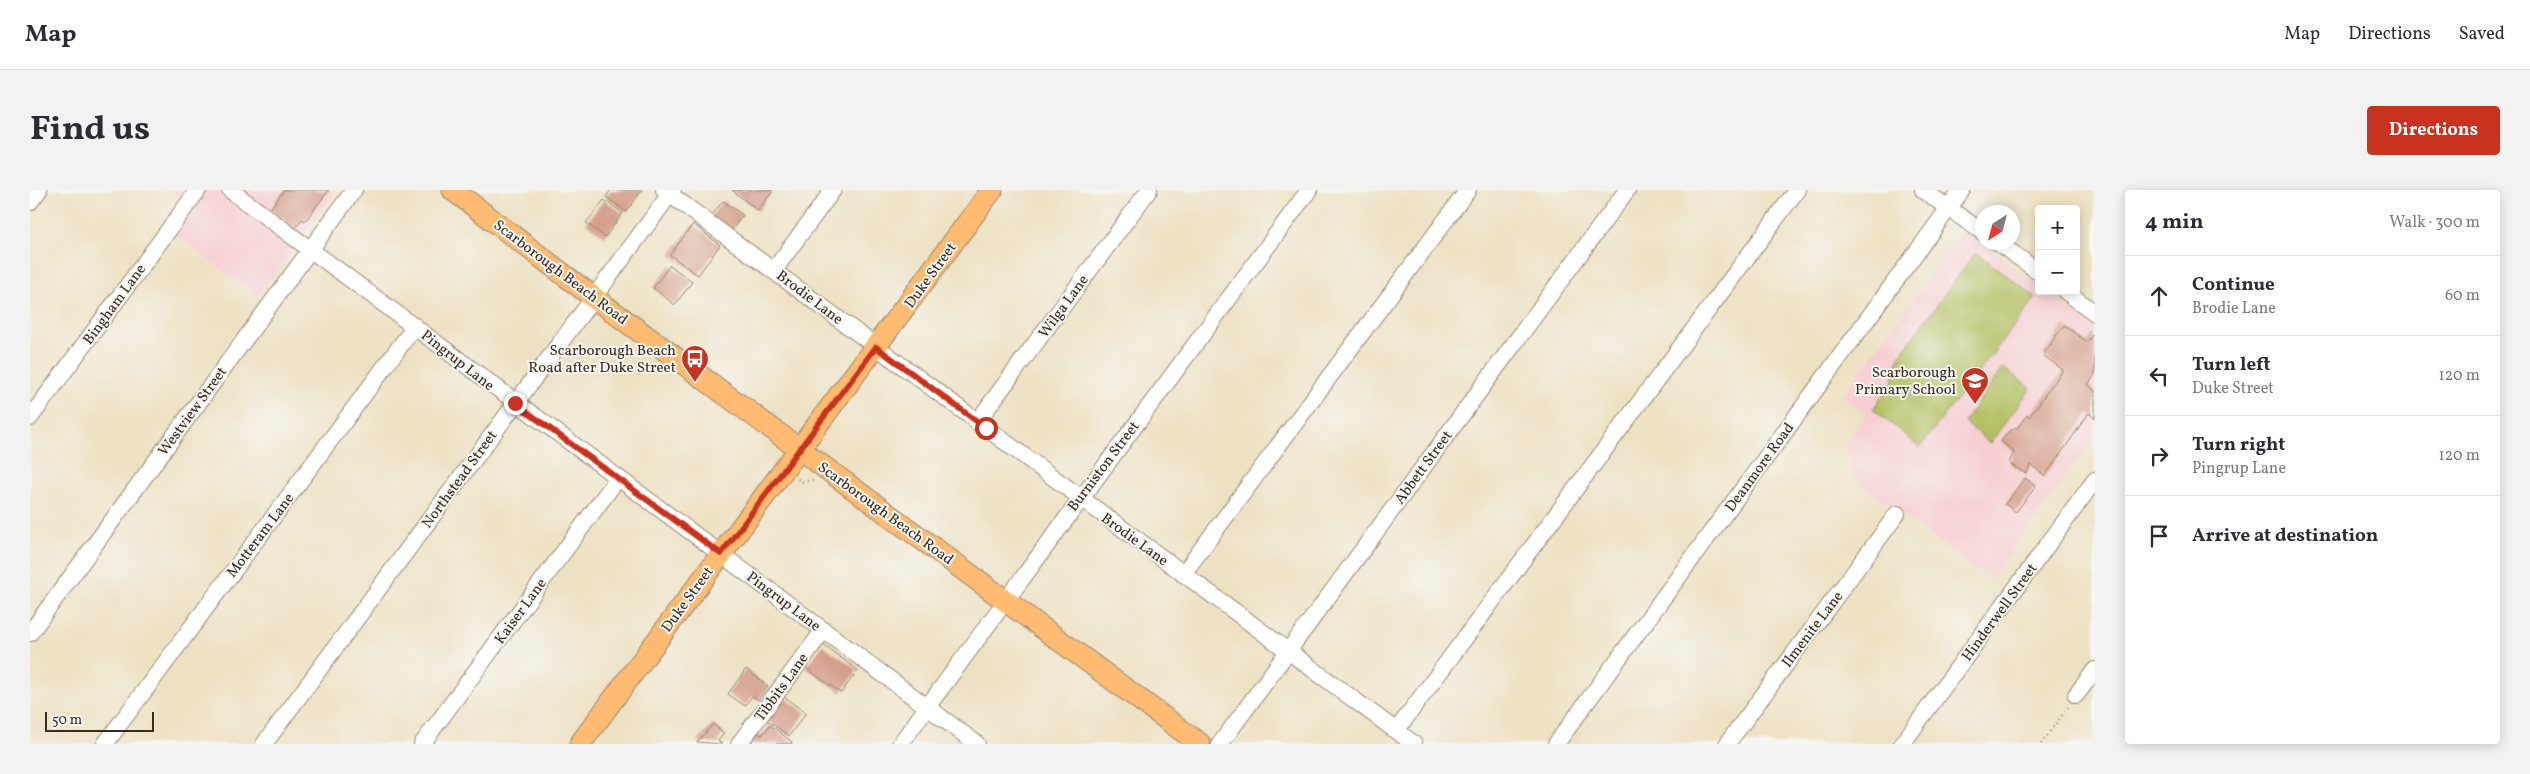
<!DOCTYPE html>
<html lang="en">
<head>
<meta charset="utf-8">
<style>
	:root { --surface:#fff; --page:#f2f2f3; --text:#2b2b33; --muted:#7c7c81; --line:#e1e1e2; --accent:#c8321e }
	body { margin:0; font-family:Vollkorn,serif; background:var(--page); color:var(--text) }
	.controls { position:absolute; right:15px; top:15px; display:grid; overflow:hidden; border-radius:5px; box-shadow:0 2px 12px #0003 }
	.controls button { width:45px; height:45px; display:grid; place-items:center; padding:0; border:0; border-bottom:1px solid var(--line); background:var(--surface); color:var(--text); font:25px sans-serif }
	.compass { position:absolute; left:1945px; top:15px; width:45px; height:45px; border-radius:50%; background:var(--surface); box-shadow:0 2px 12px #0003; rotate:216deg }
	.scale { position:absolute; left:15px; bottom:12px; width:109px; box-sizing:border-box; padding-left:5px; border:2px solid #3b2a1e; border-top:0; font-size:14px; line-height:18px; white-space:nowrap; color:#3b2a1e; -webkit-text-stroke:4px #f6f6f2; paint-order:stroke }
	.stop { position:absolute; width:15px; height:15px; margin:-11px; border:4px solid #c8321e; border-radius:50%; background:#fff }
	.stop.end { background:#c8321e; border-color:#fff; box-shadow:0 1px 5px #0008 }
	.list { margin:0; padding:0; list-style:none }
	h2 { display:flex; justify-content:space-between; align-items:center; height:65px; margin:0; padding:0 20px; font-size:21px }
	h2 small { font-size:16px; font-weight:400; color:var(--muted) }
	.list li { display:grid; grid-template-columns:32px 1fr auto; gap:15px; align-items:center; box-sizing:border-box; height:80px; padding:0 20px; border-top:1px solid var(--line) }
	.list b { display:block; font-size:19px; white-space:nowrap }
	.list p { margin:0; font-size:16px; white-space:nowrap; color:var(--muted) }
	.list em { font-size:16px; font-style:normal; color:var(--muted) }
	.icon { flex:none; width:28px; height:28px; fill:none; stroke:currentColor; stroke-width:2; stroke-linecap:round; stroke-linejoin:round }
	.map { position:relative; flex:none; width:2065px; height:554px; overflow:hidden; border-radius:5px }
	header { display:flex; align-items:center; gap:30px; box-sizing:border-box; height:70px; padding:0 25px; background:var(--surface); border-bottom:1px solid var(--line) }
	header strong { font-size:24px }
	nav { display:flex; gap:28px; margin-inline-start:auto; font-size:18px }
	.intro { display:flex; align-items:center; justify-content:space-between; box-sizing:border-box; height:120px; padding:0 30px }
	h1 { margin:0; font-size:35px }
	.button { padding:12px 22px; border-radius:5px; background:var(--accent); color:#fff; font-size:18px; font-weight:700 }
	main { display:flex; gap:30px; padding:0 30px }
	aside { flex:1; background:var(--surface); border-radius:5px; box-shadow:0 2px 12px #0003 }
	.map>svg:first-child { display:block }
	.built { fill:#f7cfd2 }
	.green { fill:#b2bf61; stroke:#767440 }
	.building { fill:#d59f8c }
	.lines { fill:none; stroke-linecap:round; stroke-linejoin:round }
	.minor-casing { stroke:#948671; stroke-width:18 }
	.major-casing { stroke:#948671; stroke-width:23 }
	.path { stroke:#948671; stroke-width:2.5; stroke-dasharray:1 4; stroke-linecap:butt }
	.minor { stroke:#fff; stroke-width:16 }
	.major { stroke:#febb71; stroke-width:21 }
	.route { stroke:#c8321e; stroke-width:6 }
	.labels { text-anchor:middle; stroke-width:4; stroke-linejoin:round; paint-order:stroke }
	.street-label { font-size:15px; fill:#3b2a1e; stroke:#f6f6f2 }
	.poi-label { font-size:15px; fill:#3b2a1e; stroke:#f6f6f2; text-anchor:end }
</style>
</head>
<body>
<header>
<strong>Map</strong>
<nav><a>Map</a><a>Directions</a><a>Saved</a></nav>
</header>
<div class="intro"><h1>Find us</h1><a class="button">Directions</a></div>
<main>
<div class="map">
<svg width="2065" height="554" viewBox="0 0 2065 554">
	<rect width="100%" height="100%" fill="#f6f6f2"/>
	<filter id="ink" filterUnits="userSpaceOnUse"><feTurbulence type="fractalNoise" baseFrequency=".02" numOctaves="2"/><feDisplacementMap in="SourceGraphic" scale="10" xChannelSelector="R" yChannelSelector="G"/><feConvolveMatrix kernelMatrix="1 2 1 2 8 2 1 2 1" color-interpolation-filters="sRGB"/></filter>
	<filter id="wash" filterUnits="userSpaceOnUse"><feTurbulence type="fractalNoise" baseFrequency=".0096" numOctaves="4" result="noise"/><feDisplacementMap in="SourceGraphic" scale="20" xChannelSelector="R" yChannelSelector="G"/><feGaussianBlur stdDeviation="1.12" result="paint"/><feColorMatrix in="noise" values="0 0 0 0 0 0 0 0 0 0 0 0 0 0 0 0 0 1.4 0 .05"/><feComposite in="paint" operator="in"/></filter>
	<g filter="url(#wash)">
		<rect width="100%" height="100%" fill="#eee2c4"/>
		<g class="built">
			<path d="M140 0H306L228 107 143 43 163 17Z"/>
			<path d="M1934 40 2009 95V101H2017L2065 137V247L1960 390 1827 291 1814 255 1837 224 1812 206Z"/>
		</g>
		<g class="green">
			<path d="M1946 62 2006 108 1890 257 1843 219 1862 193 1869 166Z"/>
			<path d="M1973 178 2001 198 1960 253 1934 232Z"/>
		</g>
		<g id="blocks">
			<g class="building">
				<path d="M254 0H299L275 31 272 29 265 38 240 19Z"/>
				<path d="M581 0H612L596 22 576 7Z"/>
				<path d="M702 0H740L742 2 728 21Z"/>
				<path d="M574 10 593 23 575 47 556 33Z"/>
				<path d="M693 11 713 25 699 43 679 29Z"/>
				<path d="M663 34 690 55 668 85 640 65Z"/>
				<path d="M640 75 662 92 645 115 623 98Z"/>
				<path d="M2034 135 2057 152 2065 142V185L2058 195 2065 201V228L2059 223 2015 286 2001 275 1996 284 1979 273 1984 262 1971 251 1979 241 1987 238 1997 225 1999 227 2033 180 2013 165Z"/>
				<path d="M1995 288 2006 296 1986 322 1975 314Z"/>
				<path d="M793 455 828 480 811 503 776 478Z"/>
				<path d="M716 479 738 496 728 510 722 506 715 516 698 504Z"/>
				<path d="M754 507 776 523 759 546 737 530Z"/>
				<path d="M683 534 694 543 688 551 692 554 667 552Z"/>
				<path d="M740 535 762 552 761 554H720L728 543 732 545Z"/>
			</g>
		</g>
	</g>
	<g filter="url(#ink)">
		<use href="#blocks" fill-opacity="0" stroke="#948671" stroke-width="1"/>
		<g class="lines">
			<defs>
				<g id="minor">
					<path d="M200 0 947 554"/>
					<path d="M634 0 1384 554"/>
					<path d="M1893 0 1952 42"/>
					<path d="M0 12 9 0"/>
					<path d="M1967 52 2009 82"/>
					<path d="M744 80 803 0"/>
					<path d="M2035 101 2065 123"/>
					<path d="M0 228 168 0"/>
					<path d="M947 232 1119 0"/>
					<path d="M1153 384 1438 0"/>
					<path d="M0 443 324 0"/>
					<path d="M2046 505 2065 480"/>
					<path d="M1366 541 1767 0"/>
					<path d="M75 554 385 136"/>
					<path d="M234 554 643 0"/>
					<path d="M392 554 588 288"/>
					<path d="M709 554 793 441"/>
					<path d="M870 554 1279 0"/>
					<path d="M1190 554 1597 0"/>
					<path d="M1526 554 1932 0"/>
					<path d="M1697 554 1867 324"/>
					<path d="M1872 554 2065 290"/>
				</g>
				<g id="major">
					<path d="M423 0 563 107 1170 554"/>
					<path d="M550 554 962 0"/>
				</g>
			</defs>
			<use href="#minor" class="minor-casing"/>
			<use href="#major" class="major-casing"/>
			<g class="path">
				<path d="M768 289 772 292 783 290"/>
				<path d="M2011 554 2038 517"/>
			</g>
			<use href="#minor" class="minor"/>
			<use href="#major" class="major"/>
		</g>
	</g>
	<g class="lines" filter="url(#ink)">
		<path class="route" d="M485 213 691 364 846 157 956 238"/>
	</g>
	<defs>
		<symbol id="bus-pin" viewBox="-11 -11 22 30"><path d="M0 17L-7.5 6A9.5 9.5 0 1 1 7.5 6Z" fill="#c8321e" stroke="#f6f6f2"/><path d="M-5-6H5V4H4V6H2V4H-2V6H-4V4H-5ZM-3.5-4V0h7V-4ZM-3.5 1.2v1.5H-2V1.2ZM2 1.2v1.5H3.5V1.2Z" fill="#fff"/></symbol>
		<symbol id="school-pin" viewBox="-11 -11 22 30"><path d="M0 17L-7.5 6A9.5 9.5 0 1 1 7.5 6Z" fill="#c8321e" stroke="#f6f6f2"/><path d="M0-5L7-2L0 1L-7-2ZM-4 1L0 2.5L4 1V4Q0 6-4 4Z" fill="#fff"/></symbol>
	</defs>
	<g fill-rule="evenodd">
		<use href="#bus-pin" x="649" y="153" width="32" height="43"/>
		<use href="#school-pin" x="1929" y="175" width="32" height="43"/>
	</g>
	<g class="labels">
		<g class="street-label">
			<text transform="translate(531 82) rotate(37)" y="5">Scarborough Beach Road</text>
			<text transform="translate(900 85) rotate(-54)" y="5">Duke Street</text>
			<text transform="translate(780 107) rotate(37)" y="5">Brodie Lane</text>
			<text transform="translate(84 114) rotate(-54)" y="5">Bingham Lane</text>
			<text transform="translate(1033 116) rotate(-54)" y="5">Wilga Lane</text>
			<text transform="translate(428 170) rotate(38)" y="5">Pingrup Lane</text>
			<text transform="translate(162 221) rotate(-54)" y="5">Westview Street</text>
			<text transform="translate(1073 276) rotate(-53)" y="5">Burniston Street</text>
			<text transform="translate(1393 277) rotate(-54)" y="5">Abbett Street</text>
			<text transform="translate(1729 277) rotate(-54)" y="5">Deanmore Road</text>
			<text transform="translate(429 289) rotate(-54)" y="5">Northstead Street</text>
			<text transform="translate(856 323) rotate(36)" y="5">Scarborough Beach Road</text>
			<text transform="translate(230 345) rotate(-53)" y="5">Motteram Lane</text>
			<text transform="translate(1105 349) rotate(36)" y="5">Brodie Lane</text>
			<text transform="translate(657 409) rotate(-54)" y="5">Duke Street</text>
			<text transform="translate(754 411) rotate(37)" y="5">Pingrup Lane</text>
			<text transform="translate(490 421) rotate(-54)" y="5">Kaiser Lane</text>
			<text transform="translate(1969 422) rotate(-54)" y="5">Hinderwell Street</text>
			<text transform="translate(1782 439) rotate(-53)" y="5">Ilmenite Lane</text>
			<text transform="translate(751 497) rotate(-54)" y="5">Tibbits Lane</text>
		</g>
		<g class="poi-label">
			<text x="646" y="165">Scarborough Beach<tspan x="646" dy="17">Road after Duke Street</tspan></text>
			<text x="1926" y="187">Scarborough<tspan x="1926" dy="17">Primary School</tspan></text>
		</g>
	</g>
</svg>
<div class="controls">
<button>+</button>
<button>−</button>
</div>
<svg class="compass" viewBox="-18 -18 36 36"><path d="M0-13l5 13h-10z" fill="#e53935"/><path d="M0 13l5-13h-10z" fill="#7c7c81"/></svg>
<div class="scale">50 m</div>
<div class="stop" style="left:956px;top:238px"></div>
<div class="stop end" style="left:485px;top:213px"></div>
</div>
<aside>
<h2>4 min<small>Walk · 300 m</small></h2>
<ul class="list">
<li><svg class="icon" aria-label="ahead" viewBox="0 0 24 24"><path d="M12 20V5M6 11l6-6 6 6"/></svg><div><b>Continue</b><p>Brodie Lane</p></div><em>60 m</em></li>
<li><svg class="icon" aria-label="left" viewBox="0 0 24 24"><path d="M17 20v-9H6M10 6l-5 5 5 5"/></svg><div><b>Turn left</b><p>Duke Street</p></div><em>120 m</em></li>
<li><svg class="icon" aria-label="right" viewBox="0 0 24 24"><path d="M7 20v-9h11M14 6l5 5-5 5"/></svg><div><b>Turn right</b><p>Pingrup Lane</p></div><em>120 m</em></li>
<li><svg class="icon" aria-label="arrive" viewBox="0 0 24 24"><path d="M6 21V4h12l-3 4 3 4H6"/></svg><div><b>Arrive at destination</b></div></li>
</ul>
</aside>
</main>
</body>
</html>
